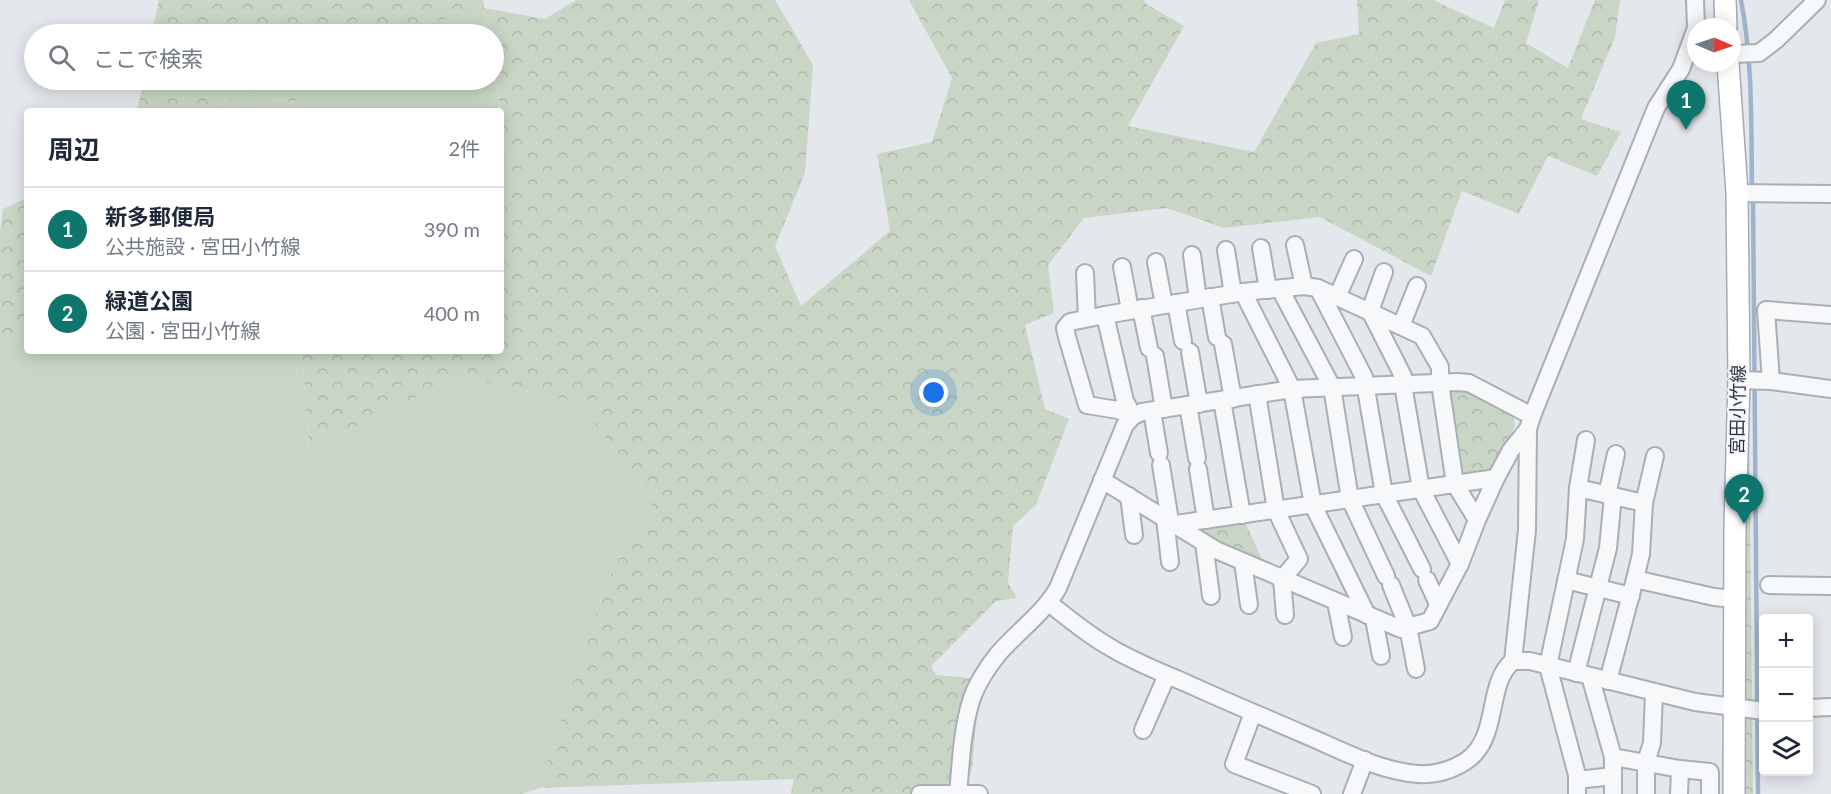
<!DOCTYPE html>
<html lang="ja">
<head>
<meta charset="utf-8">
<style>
	:root { --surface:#fff; --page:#f6f6f7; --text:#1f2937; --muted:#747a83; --line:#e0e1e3; --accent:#0f766e }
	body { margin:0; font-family:Lato,"Noto Sans JP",sans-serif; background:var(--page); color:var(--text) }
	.controls { position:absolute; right:18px; bottom:18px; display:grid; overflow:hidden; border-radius:6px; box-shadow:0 3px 15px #0003 }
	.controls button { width:54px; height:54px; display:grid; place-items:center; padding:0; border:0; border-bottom:2px solid var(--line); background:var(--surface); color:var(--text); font:30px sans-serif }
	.compass { position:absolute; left:1687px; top:18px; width:54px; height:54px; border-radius:50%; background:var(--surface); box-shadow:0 3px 15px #0003; rotate:92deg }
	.you { position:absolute; left:934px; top:393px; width:21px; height:21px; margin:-15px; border:4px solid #fff; border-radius:50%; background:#1a73e8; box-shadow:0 0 0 9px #1a73e833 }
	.badge { display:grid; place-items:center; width:39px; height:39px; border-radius:50%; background:var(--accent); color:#fff; font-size:20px; font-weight:700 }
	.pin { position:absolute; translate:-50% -50px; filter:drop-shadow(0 2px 3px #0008) }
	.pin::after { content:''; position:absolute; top:32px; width:21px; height:18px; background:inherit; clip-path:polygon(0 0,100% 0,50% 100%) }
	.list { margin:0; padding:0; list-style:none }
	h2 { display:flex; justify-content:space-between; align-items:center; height:78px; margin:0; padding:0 24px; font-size:26px }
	h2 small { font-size:20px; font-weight:400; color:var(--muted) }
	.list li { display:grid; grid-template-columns:39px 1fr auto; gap:18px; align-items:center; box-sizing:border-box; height:84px; padding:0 24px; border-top:2px solid var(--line) }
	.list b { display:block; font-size:22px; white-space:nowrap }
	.list p { margin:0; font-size:20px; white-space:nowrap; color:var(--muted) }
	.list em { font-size:20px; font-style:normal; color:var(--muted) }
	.icon { flex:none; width:33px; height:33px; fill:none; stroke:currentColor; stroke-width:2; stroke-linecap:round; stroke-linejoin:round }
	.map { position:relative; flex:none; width:1831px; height:794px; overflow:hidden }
	.search { position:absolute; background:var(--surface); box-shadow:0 3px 15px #0003; left:24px; top:24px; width:480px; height:66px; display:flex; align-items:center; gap:15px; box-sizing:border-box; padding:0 21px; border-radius:33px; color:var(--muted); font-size:22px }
	.panel { position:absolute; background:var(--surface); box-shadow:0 3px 15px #0003; left:24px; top:108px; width:480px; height:246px; border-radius:6px }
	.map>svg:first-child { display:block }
	.grass { fill:#c9d6c5 }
	.forest { fill:url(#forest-crowns) }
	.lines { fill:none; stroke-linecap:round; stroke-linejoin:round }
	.stream { stroke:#9fb4cc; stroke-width:4.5 }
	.minor-casing { stroke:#a9aeb7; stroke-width:20 }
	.major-casing { stroke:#a3abb8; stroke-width:24 }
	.minor { stroke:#f7f8fa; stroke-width:16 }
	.major { stroke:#fff; stroke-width:21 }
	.labels { text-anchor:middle; stroke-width:4.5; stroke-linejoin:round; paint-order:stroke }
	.street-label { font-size:18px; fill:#2b3445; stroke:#f4f6f9 }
</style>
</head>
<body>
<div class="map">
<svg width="1831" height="794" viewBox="0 0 1831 794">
	<defs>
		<pattern id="forest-crowns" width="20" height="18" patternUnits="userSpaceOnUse" patternTransform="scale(1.5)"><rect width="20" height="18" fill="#c9d6c5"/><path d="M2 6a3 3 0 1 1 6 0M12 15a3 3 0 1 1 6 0" fill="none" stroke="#adb8ab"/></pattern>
	</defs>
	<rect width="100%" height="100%" fill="#e4e7ec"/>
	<g class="grass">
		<path d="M484 8 488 34H381H382Z"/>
		<path d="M494 70 500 111H206L245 93 293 102 322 80H494Z"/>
		<path d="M501 118 512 186 501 199Z"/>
		<path d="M27 331V351H302L309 449 459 377 577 402 654 500 605 583 539 788 522 794H0V352L3 343Z"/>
	</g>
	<g class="forest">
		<path d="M159 0H483L484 8 545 19 576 0H775L813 65 805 173 775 246 801 306 890 231 877 154 932 142 952 78 909 0H1144L1146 4 1184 26 1128 126 1254 152 1316 43 1359 34 1357 0H1433L1494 28 1505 0H1539L1526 43 1568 68 1595 0H1620L1615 37 1581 119 1621 132 1597 176 1548 156 1519 214 1462 191 1431 276 1320 217 1224 228 1167 208 1084 218 1048 265 1054 313 1025 325 1045 409 1069 419 1036 505 1013 526 1008 583 1017 598 996 601 931 666 936 675 962 677 973 680 979 691 972 768 965 794H791L794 779 539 788 605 583 654 500 577 402 459 377 309 449 302 351H501V199L512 186 494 70V34H488L484 9 381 34H152Z"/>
		<path d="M144 80H322L293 102 245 93 206 111H137Z"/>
		<path d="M27 198V331L3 343 0 352V232L3 209Z"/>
		<path d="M1749 386 1752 705 1741 700 1737 546Z"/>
		<path d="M1464 389 1513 415 1515 426 1495 468 1488 475 1459 478 1444 390Z"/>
		<path d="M1243 518 1265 566 1194 533V525Z"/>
		<path d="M1752 714 1753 794H1741V718Z"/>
	</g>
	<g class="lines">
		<g class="stream">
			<path d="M1741 0C1753 62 1751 126 1752 189"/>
			<path d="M1753 197 1758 794"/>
		</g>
		<defs>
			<g id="minor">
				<path d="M1695 0 1696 27"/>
				<path d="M1732 54 1759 53 1776 40 1817 0"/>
				<path d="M1737 193 1831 194"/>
				<path d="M1295 245 1304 286"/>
				<path d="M1261 248 1268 290"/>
				<path d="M1226 250 1233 294"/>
				<path d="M1192 255 1198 299"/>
				<path d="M1156 262 1164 305"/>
				<path d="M1122 267 1130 310"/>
				<path d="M1384 272 1370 311 1403 376V385L1421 489 1460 564"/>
				<path d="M1085 273 1087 318"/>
				<path d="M1318 288 1364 377 1384 494 1422 569"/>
				<path d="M1280 289 1332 387 1350 499 1386 576"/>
				<path d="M1243 292 1292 389 1313 505 1367 615"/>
				<path d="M1210 297 1217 337"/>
				<path d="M1337 297 1354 259"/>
				<path d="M1176 303 1183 341"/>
				<path d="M1141 308 1149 348"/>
				<path d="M1105 315 1070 322 1065 328 1067 337 1087 405 1118 410 1133 416"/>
				<path d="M1401 326 1417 286"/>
				<path d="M1223 344 1233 399"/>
				<path d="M1190 352 1199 404"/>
				<path d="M1155 356 1164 409"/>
				<path d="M1739 380 1771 381 1831 389"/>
				<path d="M1771 381 1766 310 1831 315"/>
				<path d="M1257 394 1276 510 1299 559 1282 579 1285 615"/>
				<path d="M1222 400 1242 515"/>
				<path d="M1188 405 1197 458"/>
				<path d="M1152 411 1159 453"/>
				<path d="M1133 416 1125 401 1105 315 1243 292 1304 286 1318 288 1422 336 1440 367V383L1455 484 1477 520"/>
				<path d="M1161 465 1170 521"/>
				<path d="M1198 469 1206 520"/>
				<path d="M1102 480 1216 550 1401 629 1430 621 1460 564 1477 520 1496 478 1511 450 1528 429"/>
				<path d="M1578 488 1586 440"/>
				<path d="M1607 495 1616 454"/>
				<path d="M1129 496 1134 535"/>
				<path d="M1644 503 1655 456"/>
				<path d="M1165 518 1170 562"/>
				<path d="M1176 524 1496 478"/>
				<path d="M1204 543 1211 596"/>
				<path d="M1243 562 1249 605"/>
				<path d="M1427 580 1438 604"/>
				<path d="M1566 580 1631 596"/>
				<path d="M1391 585 1408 627 1416 669"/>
				<path d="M1769 585 1831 586"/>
				<path d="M1336 602 1343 637"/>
				<path d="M1049 603C1068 618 1087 634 1108 646 1132 661 1160 672 1186 683 1225 701 1264 717 1303 734 1339 749 1378 771 1418 774 1435 775 1452 770 1466 761 1501 737 1485 684 1513 661L1527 530 1528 429 1532 416 1656 108 1681 69 1696 28"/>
				<path d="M1374 619 1381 656"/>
				<path d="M1513 661H1530L1695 702 1764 711"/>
				<path d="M1576 673 1608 548 1613 496"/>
				<path d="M1590 676 1613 757V794"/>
				<path d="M1608 681 1635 579 1714 597 1735 599"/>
				<path d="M1808 708 1831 707"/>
				<path d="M1253 713 1234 764 1312 794"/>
				<path d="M1143 730 1167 675"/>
				<path d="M1613 757 1680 769"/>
				<path d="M1577 780 1613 776"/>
				<path d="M958 793C961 763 962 730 971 701 976 685 988 666 999 653 1018 631 1043 614 1058 588L1125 425 1133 416 1142 412 1292 389 1458 382 1469 383 1532 416"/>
				<path d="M920 794H979"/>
				<path d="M1352 794 1365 760"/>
				<path d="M1577 794V775L1548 666 1575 539 1578 488 1644 503 1641 554 1635 579"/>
				<path d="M1646 794V762L1652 743 1654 693"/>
				<path d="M1679 794 1680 769 1710 772V794"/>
			</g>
			<g id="major">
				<path d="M1725 0 1726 27"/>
				<path d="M1728 63 1737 193 1739 380 1735 527 1734 794"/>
			</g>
		</defs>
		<use href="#minor" class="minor-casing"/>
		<use href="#major" class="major-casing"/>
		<use href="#minor" class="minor"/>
		<use href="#major" class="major"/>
	</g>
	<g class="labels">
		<g class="street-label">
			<text transform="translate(1738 410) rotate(-89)" y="6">宮田小竹線</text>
		</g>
	</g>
</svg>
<div class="controls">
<button>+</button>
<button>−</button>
<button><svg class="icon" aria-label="layers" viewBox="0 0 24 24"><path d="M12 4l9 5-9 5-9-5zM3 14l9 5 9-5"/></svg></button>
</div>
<svg class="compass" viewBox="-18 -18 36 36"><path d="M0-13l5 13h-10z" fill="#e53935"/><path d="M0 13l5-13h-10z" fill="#747a83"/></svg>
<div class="you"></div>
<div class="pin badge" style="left:1686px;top:130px">1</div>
<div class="pin badge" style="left:1744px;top:524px">2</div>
<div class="search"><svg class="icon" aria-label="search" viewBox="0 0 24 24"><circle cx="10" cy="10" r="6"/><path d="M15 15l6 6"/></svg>ここで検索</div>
<section class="panel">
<h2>周辺<small>2件</small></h2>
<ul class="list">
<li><span class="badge">1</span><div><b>新多郵便局</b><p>公共施設 · 宮田小竹線</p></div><em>390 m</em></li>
<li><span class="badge">2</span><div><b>緑道公園</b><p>公園 · 宮田小竹線</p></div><em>400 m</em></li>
</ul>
</section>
</div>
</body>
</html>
